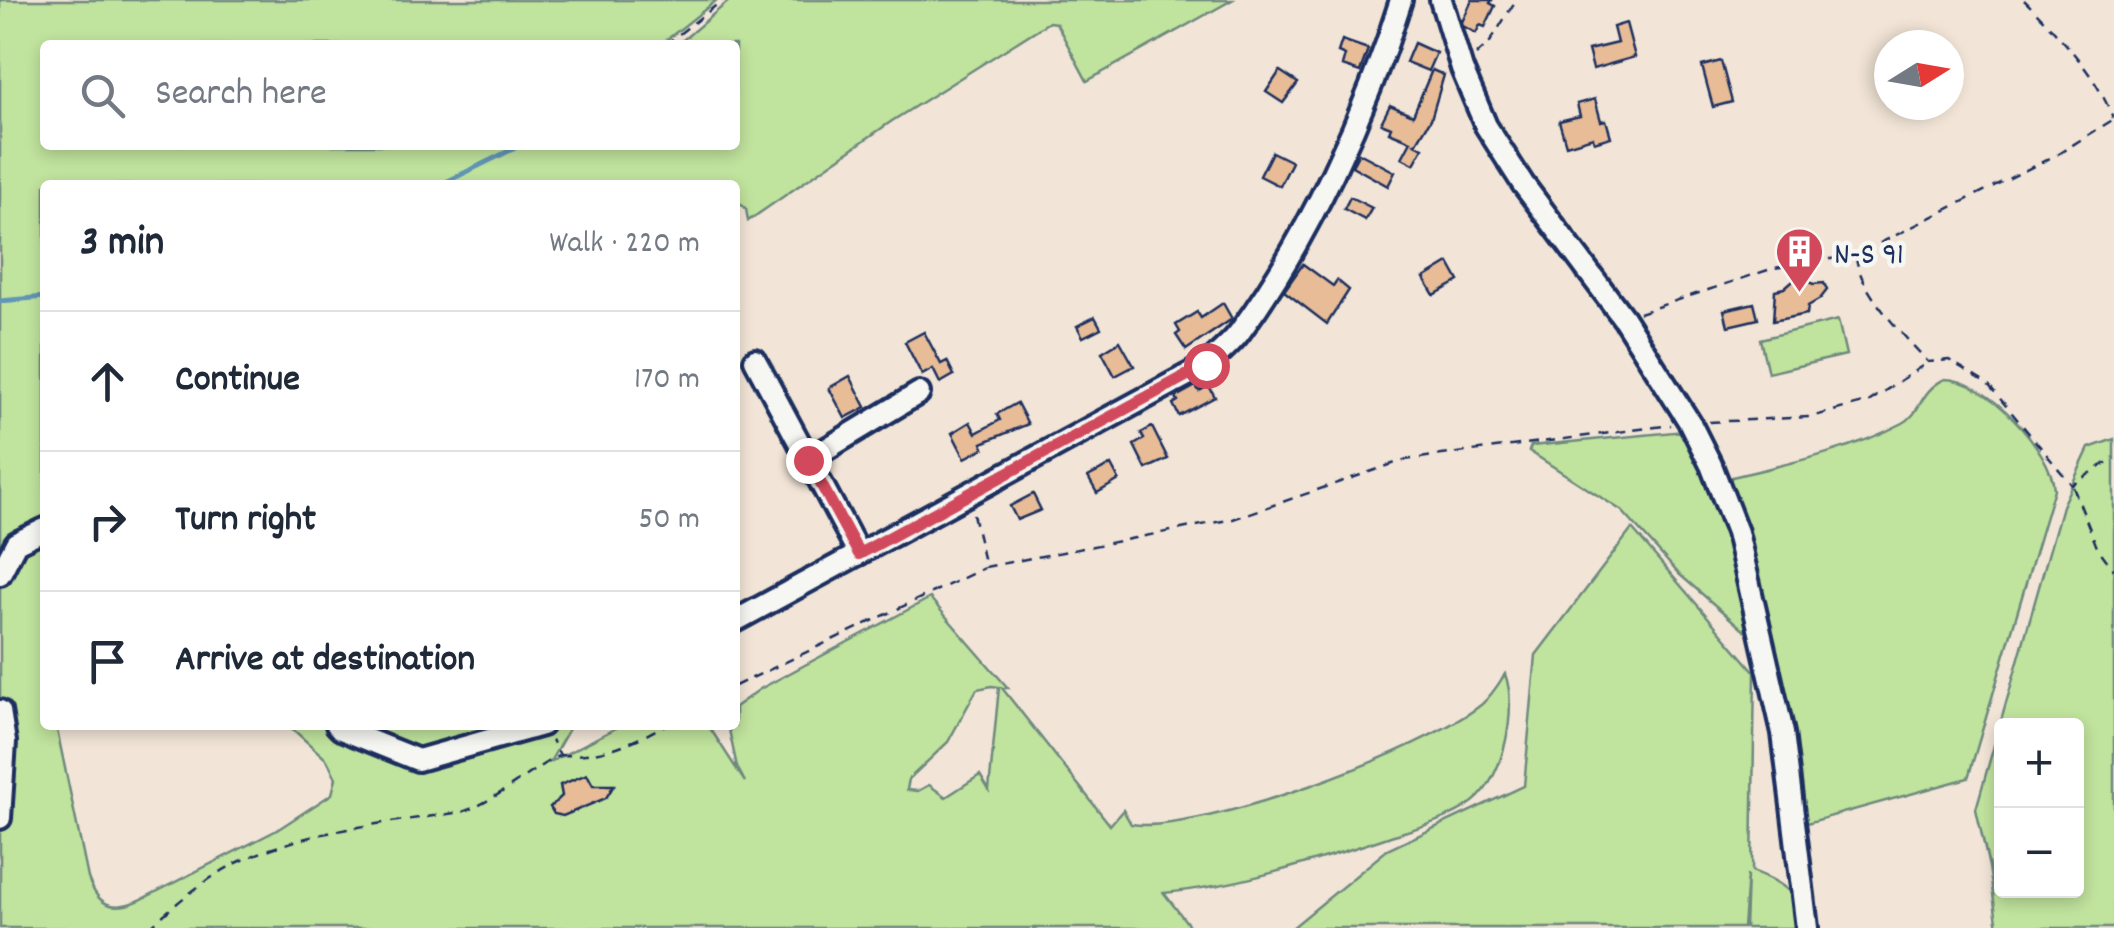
<!DOCTYPE html>
<html lang="en">
<head>
<meta charset="utf-8">
<style>
	:root { --surface:#fff; --page:#f2f2f3; --text:#1f2937; --muted:#747a83; --line:#e0e1e3 }
	body { margin:0; font-family:Dekko,sans-serif; background:var(--page); color:var(--text) }
	.controls { position:absolute; right:30px; bottom:30px; display:grid; overflow:hidden; border-radius:10px; box-shadow:0 5px 15px #0003 }
	.controls button { width:90px; height:90px; display:grid; place-items:center; padding:0; border:0; border-bottom:2px solid var(--line); background:var(--surface); color:var(--text); font:50px sans-serif }
	.compass { position:absolute; left:1874px; top:30px; width:90px; height:90px; border-radius:50%; background:var(--surface); box-shadow:0 5px 15px #0003; rotate:79deg }
	.stop { position:absolute; width:30px; height:30px; margin:-22px; border:8px solid #d1495b; border-radius:50%; background:#fff }
	.stop.end { background:#d1495b; border-color:#fff; box-shadow:0 2px 10px #0008 }
	.list { margin:0; padding:0; list-style:none }
	h2 { display:flex; justify-content:space-between; align-items:center; height:130px; margin:0; padding:0 40px; font-size:42px }
	h2 small { font-size:32px; font-weight:400; color:var(--muted) }
	.list li { display:grid; grid-template-columns:65px 1fr auto; gap:30px; align-items:center; box-sizing:border-box; height:140px; padding:0 40px; border-top:2px solid var(--line) }
	.list b { display:block; font-size:38px; white-space:nowrap }
	.list em { font-size:32px; font-style:normal; color:var(--muted) }
	.icon { flex:none; width:55px; height:55px; fill:none; stroke:currentColor; stroke-width:2; stroke-linecap:round; stroke-linejoin:round }
	.map { position:relative; flex:none; width:2114px; height:928px; overflow:hidden }
	.search { position:absolute; background:var(--surface); box-shadow:0 5px 15px #0003; left:40px; top:40px; width:700px; height:110px; display:flex; align-items:center; gap:25px; box-sizing:border-box; padding:0 35px; border-radius:10px; color:var(--muted); font-size:38px }
	.panel { position:absolute; background:var(--surface); box-shadow:0 5px 15px #0003; left:40px; top:180px; width:700px; height:550px; border-radius:10px }
	.map>svg:first-child { display:block }
	.green { fill:#c0e39d; stroke:#6e897e; stroke-width:2.5; fill-rule:evenodd }
	.lines { fill:none; stroke-linecap:round; stroke-linejoin:round }
	.stream { stroke:#6196b6; stroke-width:5 }
	.building { fill:#e7bc97; stroke:#1b2f5e; stroke-width:2.5 }
	.minor-casing { stroke:#1b2f5e; stroke-width:28 }
	.path { stroke:#1b2f5e; stroke-width:2.5; stroke-dasharray:10 8; stroke-linecap:butt }
	.minor { stroke:#f6f6f2; stroke-width:20 }
	.route { stroke:#d1495b; stroke-width:12 }
	.labels { text-anchor:middle; stroke-width:9; stroke-linejoin:round; paint-order:stroke }
	.poi-label { font-size:32px; fill:#1b2f5e; stroke:#f6f6f2; text-anchor:start }
</style>
</head>
<body>
<div class="map">
<svg width="2114" height="928" viewBox="0 0 2114 928">
	<rect width="100%" height="100%" fill="#f2e5d7"/>
	<filter id="ink" filterUnits="userSpaceOnUse"><feTurbulence type="fractalNoise" baseFrequency=".01" numOctaves="2"/><feDisplacementMap in="SourceGraphic" scale="20" xChannelSelector="R" yChannelSelector="G"/><feConvolveMatrix kernelMatrix="1 2 1 2 8 2 1 2 1" color-interpolation-filters="sRGB"/></filter>
	<g filter="url(#ink)">
		<g class="green">
			<path d="M0 0H717L660 45H45V145H735V45H677L730 0H1232L1087 81 1056 23 1049 22 892 121 748 221 746 209 735 199V185H45V603L41 649 45 725H56L88 878C98 906 113 912 140 900L277 830 332 794 336 778 327 760 288 725H571L550 762 622 725H708L745 782 737 767 728 725H735V707L760 689 930 598 1008 688H1002L1110 825 1123 810 1131 824C1200 835 1427 749 1482 704 1492 695 1498 685 1505 674 1518 709 1504 778 1473 802 1449 820 1416 828 1388 837 1315 861 1241 886 1164 893L1191 928H0ZM992 686 999 687 989 790 980 775 946 797 929 785 918 791 907 790 909 779 948 742 977 689Z"/>
			<path d="M1838 320 1846 355 1768 373 1760 339Z"/>
			<path d="M1945 379C1986 379 2052 450 2054 489L1968 778 1807 823 1728 483 1732 477C1791 463 1850 451 1903 423 1921 414 1919 391 1945 379Z"/>
			<path d="M1684 431 1729 525 1750 621 1747 633 1679 574 1622 511 1529 451 1531 446Z"/>
			<path d="M2114 439V928H1998L1989 867 1976 809 2062 506 2089 448ZM2002 726H2076V890H2002Z"/>
			<path d="M1632 529 1755 672 1752 871C1790 886 1793 891 1809 928H1745L1747 875 1743 928H1292L1387 850 1524 786 1536 655Z"/>
		</g>
		<g class="lines">
			<g class="stream">
				<path d="M440 185 521 145"/>
				<path d="M0 301 45 297"/>
			</g>
		</g>
		<g class="building">
			<path d="M1472 0H1492L1490 3 1495 6 1485 27 1480 25 1476 33 1463 26 1462 22Z"/>
			<path d="M1626 23 1635 57 1593 69 1588 50 1617 43 1613 27Z"/>
			<path d="M1342 40 1368 49 1360 72 1342 66 1345 55 1338 52Z"/>
			<path d="M1414 43 1436 53 1428 71 1406 62Z"/>
			<path d="M1721 61 1732 102 1713 107 1702 66Z"/>
			<path d="M1432 70 1444 75 1431 119 1416 144 1413 143 1423 148 1414 164 1402 158 1411 141 1389 132 1391 127 1381 123 1390 105 1413 115Z"/>
			<path d="M1280 71 1298 83 1283 103 1266 92Z"/>
			<path d="M1595 99 1601 121 1606 120 1611 137 1594 142 1593 137 1566 145 1559 121 1580 116 1577 104Z"/>
			<path d="M1272 152 1292 162 1280 186 1260 176Z"/>
			<path d="M1359 153 1395 172 1388 186 1352 166Z"/>
			<path d="M1350 197 1372 208 1365 220 1344 209Z"/>
			<path d="M1449 263 1459 281 1434 295 1424 278Z"/>
			<path d="M1303 264 1333 286 1337 280 1349 290 1327 324 1284 291Z"/>
			<path d="M1800 274 1813 284 1824 283 1827 290 1820 299 1808 306 1807 314 1773 321 1775 290 1784 288Z"/>
			<path d="M1223 303 1232 319 1186 350 1176 335 1180 332 1176 325 1197 312 1201 318Z"/>
			<path d="M1754 303 1758 319 1728 326 1724 310Z"/>
			<path d="M1095 317 1101 328 1083 337 1077 326Z"/>
			<path d="M924 332 941 364 947 361 954 375 940 383 933 369 922 375 905 342Z"/>
			<path d="M1120 341 1134 366 1115 376 1102 352Z"/>
			<path d="M850 376 866 407 845 418 829 388Z"/>
			<path d="M1196 386 1199 391 1209 386 1215 397 1179 416 1173 404 1178 401 1176 397Z"/>
			<path d="M1017 403 1028 424 982 443 984 448 965 458 952 433 970 422 976 433 1000 420 997 414Z"/>
			<path d="M1152 427 1168 459 1146 469 1134 445 1144 439 1141 433Z"/>
			<path d="M1111 465 1119 480 1097 493 1088 477Z"/>
			<path d="M1033 494 1041 510 1017 520 1010 506Z"/>
			<path d="M587 774 593 785H614L606 798 563 816 554 814 550 807 562 796 560 785Z"/>
		</g>
		<g class="lines">
			<defs>
				<g id="minor">
					<path d="M1441 0 1462 69 1486 126 1523 184 1624 319 1690 423 1711 465 1737 532 1783 733 1807 928"/>
					<path d="M755 360 859 554"/>
					<path d="M808 460 919 393"/>
					<path d="M0 574 16 543 45 529"/>
					<path d="M735 621 1206 365C1217 355 1230 345 1239 333 1308 239 1367 111 1401 0"/>
					<path d="M0 711 5 742 0 818"/>
					<path d="M337 725 341 729 418 760 542 725"/>
				</g>
			</defs>
			<use href="#minor" class="minor-casing"/>
			<g class="path">
				<path d="M2024 0C2058 34 2095 72 2113 118"/>
				<path d="M665 45 723 0"/>
				<path d="M1476 55 1490 42 1516 0"/>
				<path d="M1856 256C1859 292 1904 335 1928 362L1949 360 1987 383 2072 485 2114 458"/>
				<path d="M1639 313 1774 268 1856 255 2058 154 2114 119"/>
				<path d="M1709 422 1811 417 1870 401 1928 362"/>
				<path d="M2073 487 2097 547 2114 570"/>
				<path d="M973 514 985 567 1233 519 1404 460 1671 425"/>
				<path d="M735 686 984 568"/>
				<path d="M560 755C599 757 631 744 665 725"/>
				<path d="M149 928C176 903 208 876 243 860 311 829 388 823 462 812 497 801 526 772 560 755L552 740"/>
			</g>
			<use href="#minor" class="minor"/>
		</g>
	</g>
	<g class="lines" filter="url(#ink)">
		<path class="route" d="M808 460 859 554 1206 365"/>
	</g>
	<defs>
		<symbol id="building-pin" viewBox="-11 -11 22 30"><path d="M0 17L-7.5 6A9.5 9.5 0 1 1 7.5 6Z" fill="#d1495b" stroke="#f6f6f2"/><path d="M-4-6H4V6H1V3H-1V6H-4ZM-2.5-4.3h1.7v1.8h-1.7ZM.8-4.3h1.7v1.8H.8ZM-2.5-1h1.7V.8h-1.7ZM.8-1h1.7V.8H.8Z" fill="#fff"/></symbol>
	</defs>
	<g fill-rule="evenodd">
		<use href="#building-pin" x="1772" y="224" width="55" height="75"/>
	</g>
	<g class="labels">
		<g class="poi-label">
			<text x="1834" y="263">N-S 91</text>
		</g>
	</g>
</svg>
<div class="controls">
<button>+</button>
<button>−</button>
</div>
<svg class="compass" viewBox="-18 -18 36 36"><path d="M0-13l5 13h-10z" fill="#e53935"/><path d="M0 13l5-13h-10z" fill="#747a83"/></svg>
<div class="stop" style="left:1206px;top:365px"></div>
<div class="stop end" style="left:808px;top:460px"></div>
<div class="search"><svg class="icon" aria-label="search" viewBox="0 0 24 24"><circle cx="10" cy="10" r="6"/><path d="M15 15l6 6"/></svg>Search here</div>
<section class="panel">
<h2>3 min<small>Walk · 220 m</small></h2>
<ul class="list">
<li><svg class="icon" aria-label="ahead" viewBox="0 0 24 24"><path d="M12 20V5M6 11l6-6 6 6"/></svg><div><b>Continue</b></div><em>170 m</em></li>
<li><svg class="icon" aria-label="right" viewBox="0 0 24 24"><path d="M7 20v-9h11M14 6l5 5-5 5"/></svg><div><b>Turn right</b></div><em>50 m</em></li>
<li><svg class="icon" aria-label="arrive" viewBox="0 0 24 24"><path d="M6 21V4h12l-3 4 3 4H6"/></svg><div><b>Arrive at destination</b></div></li>
</ul>
</section>
</div>
</body>
</html>
